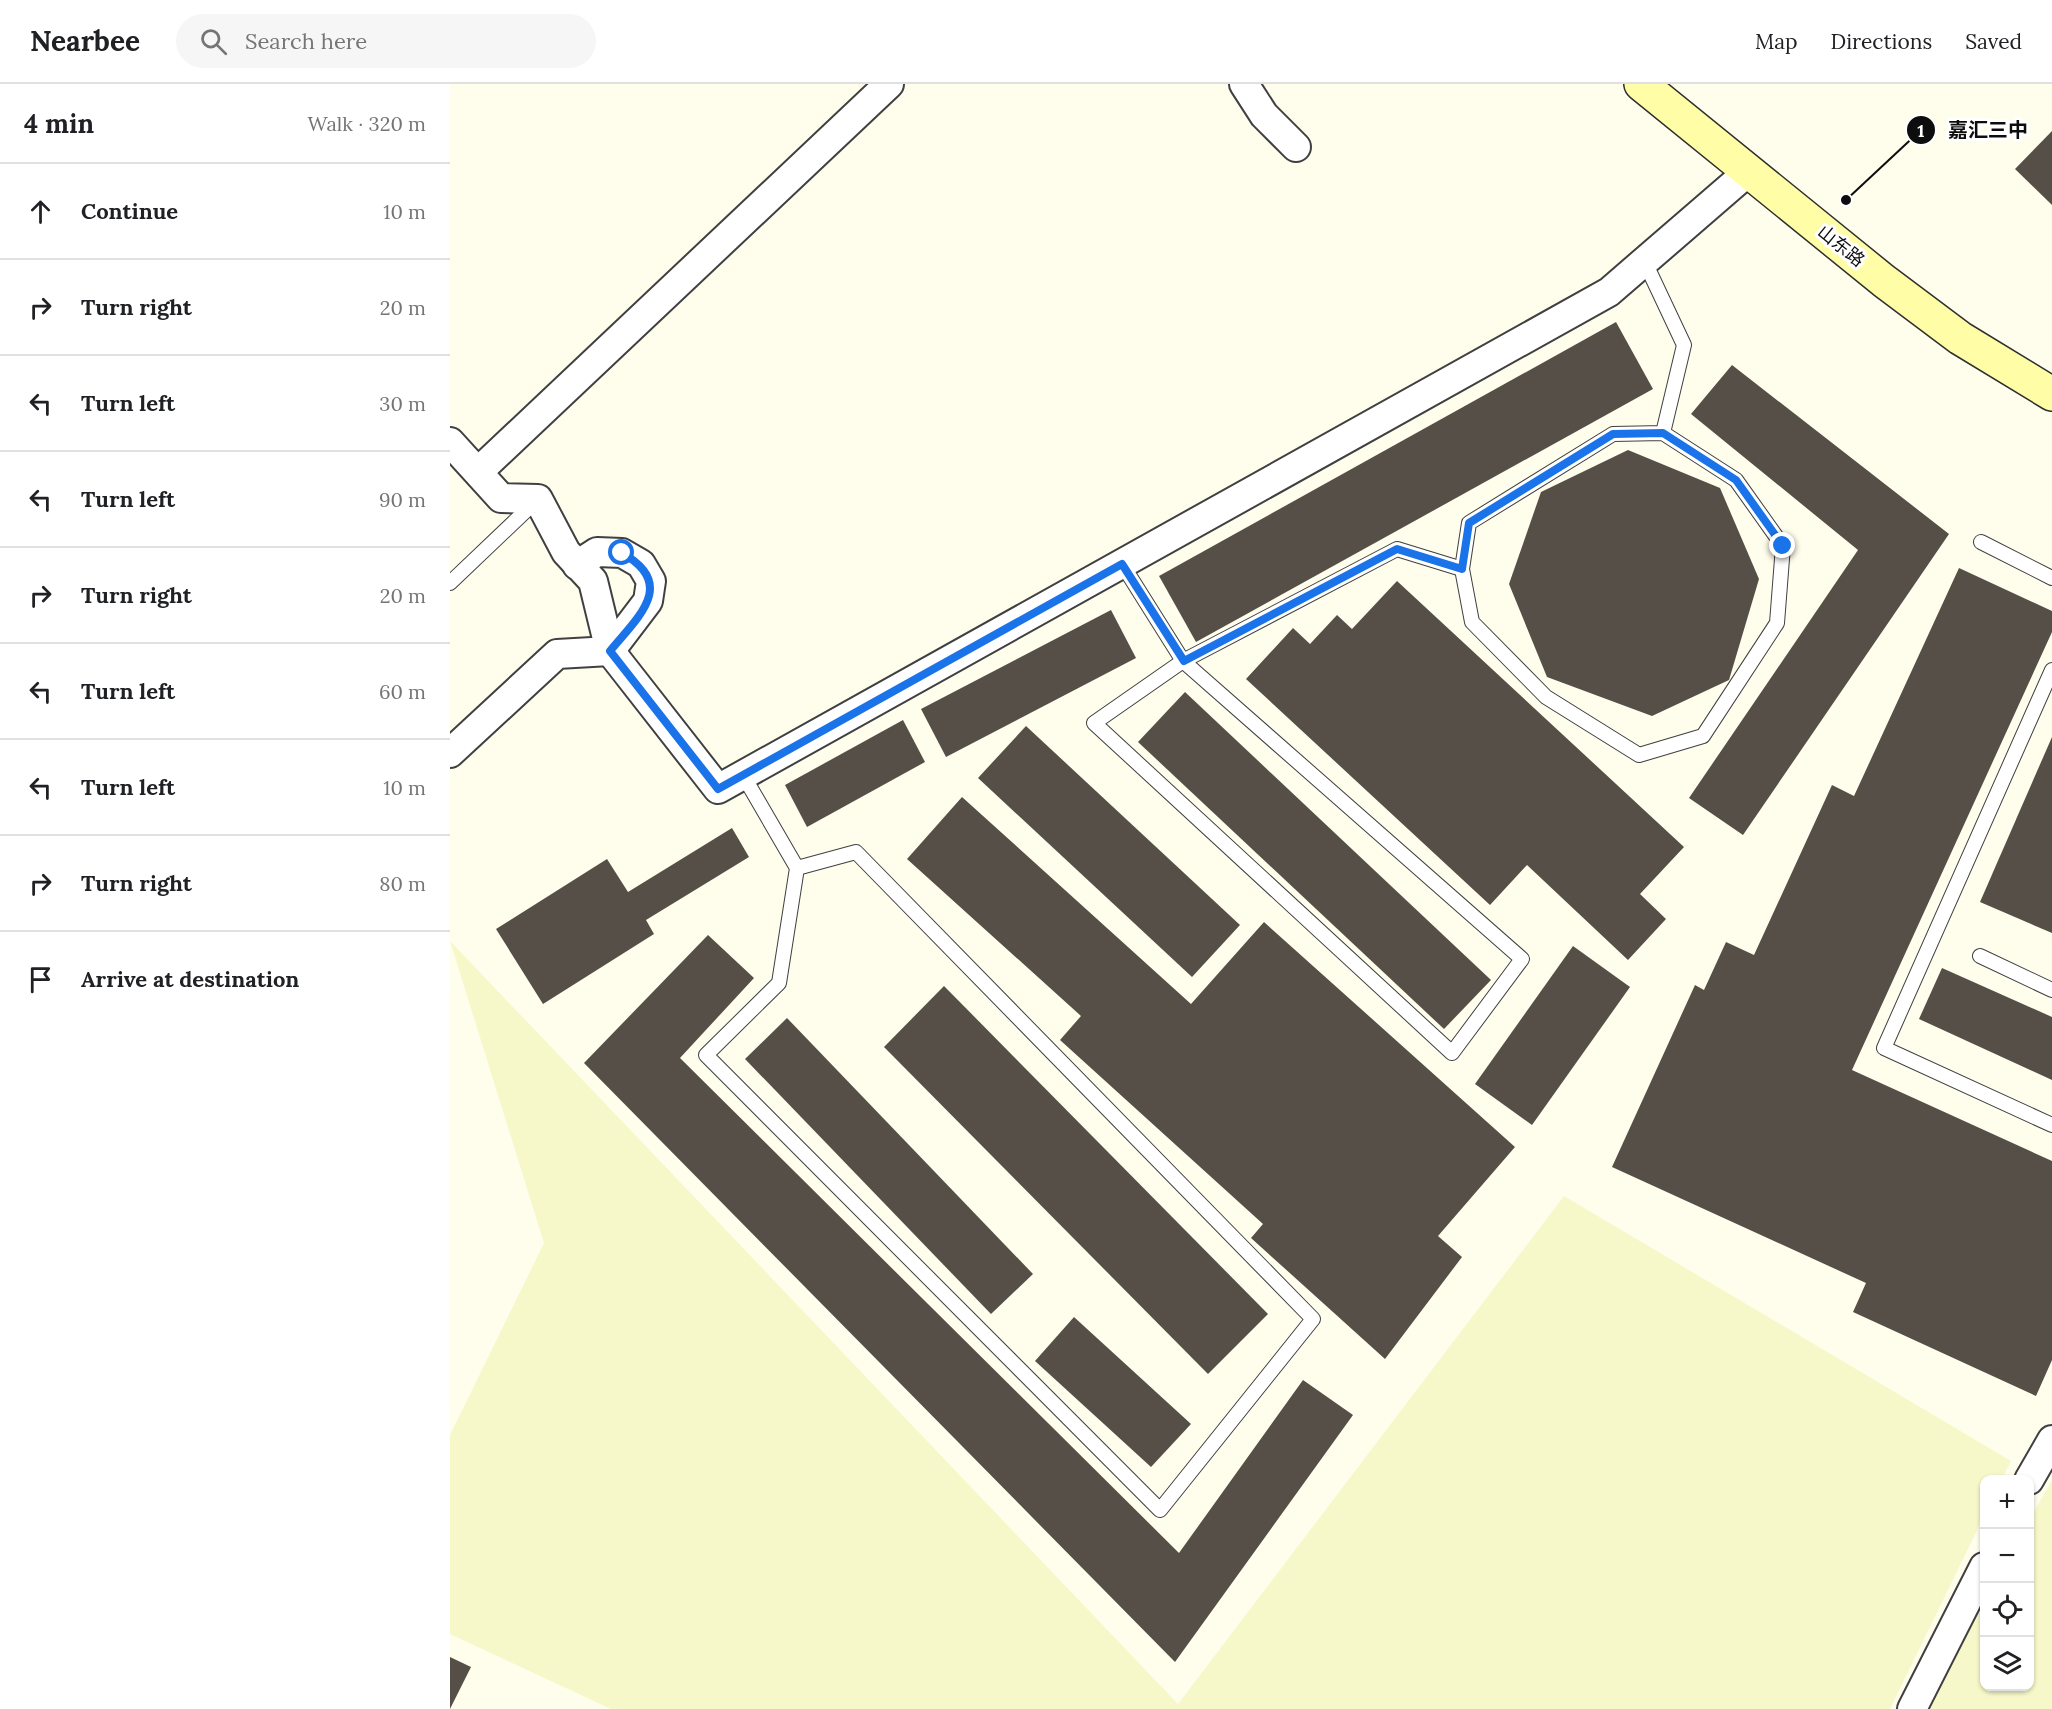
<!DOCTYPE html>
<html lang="en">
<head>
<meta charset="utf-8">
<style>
	:root { --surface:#fff; --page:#f6f6f6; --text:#202124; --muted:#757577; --line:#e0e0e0 }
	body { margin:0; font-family:Lora,"Noto Sans SC",serif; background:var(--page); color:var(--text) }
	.controls { position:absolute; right:18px; bottom:18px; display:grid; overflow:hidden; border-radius:12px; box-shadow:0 2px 4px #0004 }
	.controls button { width:54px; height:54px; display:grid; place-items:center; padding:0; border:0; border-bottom:2px solid var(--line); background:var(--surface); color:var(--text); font:30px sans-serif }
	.stop { position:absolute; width:18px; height:18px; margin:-14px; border:4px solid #1a73e8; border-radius:50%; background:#fff }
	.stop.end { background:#1a73e8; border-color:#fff; box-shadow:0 2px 6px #0008 }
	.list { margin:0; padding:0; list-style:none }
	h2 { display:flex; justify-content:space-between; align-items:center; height:78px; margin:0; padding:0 24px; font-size:26px }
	h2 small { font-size:20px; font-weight:400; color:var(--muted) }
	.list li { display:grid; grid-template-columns:39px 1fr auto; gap:18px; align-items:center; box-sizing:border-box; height:96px; padding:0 24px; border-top:2px solid var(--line) }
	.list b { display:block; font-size:22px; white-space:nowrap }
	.list em { font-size:20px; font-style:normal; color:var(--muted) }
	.icon { flex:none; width:33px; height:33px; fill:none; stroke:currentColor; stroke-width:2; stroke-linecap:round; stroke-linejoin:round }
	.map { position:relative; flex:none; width:1602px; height:1625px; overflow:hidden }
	header { display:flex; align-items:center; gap:36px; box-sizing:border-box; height:84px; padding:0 30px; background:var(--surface); border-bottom:2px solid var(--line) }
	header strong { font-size:28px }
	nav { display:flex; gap:33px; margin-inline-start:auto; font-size:21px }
	.search { width:420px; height:54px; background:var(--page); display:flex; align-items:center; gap:15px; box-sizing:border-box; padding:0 21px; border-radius:33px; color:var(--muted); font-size:22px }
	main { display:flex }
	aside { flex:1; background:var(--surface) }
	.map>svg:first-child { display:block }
	.farmland { fill:#f7f8c9 }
	.building { fill:#564f48 }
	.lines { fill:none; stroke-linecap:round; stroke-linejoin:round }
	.service-casing { stroke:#404040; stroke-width:16 }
	.minor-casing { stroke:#404040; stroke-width:32 }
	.secondary-casing { stroke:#2f2f2f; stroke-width:36 }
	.service { stroke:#fff; stroke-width:14 }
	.minor { stroke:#fff; stroke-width:28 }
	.secondary { stroke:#fffea7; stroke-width:33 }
	.route { stroke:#1a73e8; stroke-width:8 }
	.labels { text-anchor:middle; stroke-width:6; stroke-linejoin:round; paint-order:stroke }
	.street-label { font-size:18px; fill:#0d0d0d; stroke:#fff }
	.leader { fill:none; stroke:#0d0d0d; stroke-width:2 }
	.callout-dot { fill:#0d0d0d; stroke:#fff; stroke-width:2 }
	.mark-label { font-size:18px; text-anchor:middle; font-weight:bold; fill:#fff }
	.callout-label { font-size:20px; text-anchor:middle; font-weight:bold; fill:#0d0d0d; stroke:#fff; stroke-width:6; stroke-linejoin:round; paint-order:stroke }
</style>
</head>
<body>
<header>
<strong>Nearbee</strong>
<div class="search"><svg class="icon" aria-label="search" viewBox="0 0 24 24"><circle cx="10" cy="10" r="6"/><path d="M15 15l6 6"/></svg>Search here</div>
<nav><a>Map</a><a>Directions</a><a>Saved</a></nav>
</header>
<main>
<aside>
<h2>4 min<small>Walk · 320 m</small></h2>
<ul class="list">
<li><svg class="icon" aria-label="ahead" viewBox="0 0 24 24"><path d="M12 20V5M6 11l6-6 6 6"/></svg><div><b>Continue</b></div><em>10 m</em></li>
<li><svg class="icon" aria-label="right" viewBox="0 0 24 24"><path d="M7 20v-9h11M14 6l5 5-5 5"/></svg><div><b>Turn right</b></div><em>20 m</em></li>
<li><svg class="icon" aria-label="left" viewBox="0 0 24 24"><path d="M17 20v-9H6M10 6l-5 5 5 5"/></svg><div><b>Turn left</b></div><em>30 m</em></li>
<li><svg class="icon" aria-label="left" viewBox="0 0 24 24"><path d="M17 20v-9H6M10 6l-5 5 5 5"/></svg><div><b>Turn left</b></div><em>90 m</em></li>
<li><svg class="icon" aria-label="right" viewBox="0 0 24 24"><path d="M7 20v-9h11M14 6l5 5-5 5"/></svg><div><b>Turn right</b></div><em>20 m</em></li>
<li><svg class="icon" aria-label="left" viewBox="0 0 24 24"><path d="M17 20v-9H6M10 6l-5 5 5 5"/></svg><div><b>Turn left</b></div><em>60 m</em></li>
<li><svg class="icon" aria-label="left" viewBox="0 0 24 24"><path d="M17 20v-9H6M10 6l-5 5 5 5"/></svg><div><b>Turn left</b></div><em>10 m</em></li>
<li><svg class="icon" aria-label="right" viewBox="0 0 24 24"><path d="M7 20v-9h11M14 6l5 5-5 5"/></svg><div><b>Turn right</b></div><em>80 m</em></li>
<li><svg class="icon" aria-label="arrive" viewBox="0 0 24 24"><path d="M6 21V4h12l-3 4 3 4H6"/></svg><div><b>Arrive at destination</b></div></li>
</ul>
</aside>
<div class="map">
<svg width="1602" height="1625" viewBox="0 0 1602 1625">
	<rect width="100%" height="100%" fill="#fffdec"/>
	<g class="farmland">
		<path d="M0 857 728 1620 1114 1112 1561 1377 1552 1395 1534 1396V1432L1440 1625H161L0 1550V1351L94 1159Z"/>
		<path d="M1602 1396V1625H1478L1534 1519V1602H1580V1435Z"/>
	</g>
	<g class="building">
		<path d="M1602 47V121L1565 85Z"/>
		<path d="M1166 238 1203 305 746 558 709 492Z"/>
		<path d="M1282 281 1499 450 1293 751 1239 714 1408 466 1241 330Z"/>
		<path d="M1178 366 1270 404 1309 495 1279 596 1202 632 1097 593 1059 500 1091 408Z"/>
		<path d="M1509 484 1602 527V548L1402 986 1602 1077V1276L1586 1312 1403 1228 1416 1199 1162 1083 1245 901 1254 906 1276 858 1304 871 1382 701 1404 712Z"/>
		<path d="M947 497 1234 763 1190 810 1216 835 1178 876 1077 781 1040 821 796 595 843 544 860 560 887 531 902 545Z"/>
		<path d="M661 526 686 574 496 673 471 625Z"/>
		<path d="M735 608 1041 896 994 945 688 658Z"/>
		<path d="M453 636 475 678 357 743 335 701Z"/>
		<path d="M576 642 790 841 742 893 528 694Z"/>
		<path d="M1602 653V849L1530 818Z"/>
		<path d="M512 713 741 920 814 838 1065 1063 988 1152 1012 1173 935 1275 801 1154 813 1140 610 956 631 932 457 775Z"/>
		<path d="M282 744 299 773 196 836 204 850 93 920 46 845 157 775 178 808Z"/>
		<path d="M258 851 304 894 230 974 729 1469 853 1296 903 1331 725 1578 134 979Z"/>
		<path d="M1123 862 1180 903 1082 1041 1025 1000Z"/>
		<path d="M1492 884 1602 933V996L1469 935Z"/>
		<path d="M494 902 818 1230 758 1290 434 963Z"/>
		<path d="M337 934 583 1190 541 1230 295 975Z"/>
		<path d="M624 1233 741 1340 701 1383 585 1277Z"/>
		<path d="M0 1573 21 1583 0 1625Z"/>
	</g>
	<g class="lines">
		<defs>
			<g id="service">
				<path d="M1194 176 1234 261 1213 349 1286 396 1333 462 1327 539 1253 652 1189 671 1096 613 1022 538 1012 485 1019 439 1163 350 1213 349"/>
				<path d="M1531 458 1602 494"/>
				<path d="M672 480 733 577 644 639 1002 969 1072 875 733 577 947 465 1012 485"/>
				<path d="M0 499 85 418"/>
				<path d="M1602 586 1434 964 1602 1041"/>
				<path d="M293 691 347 784 406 768 863 1235 710 1426 256 971 329 899 347 784"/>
				<path d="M1530 872 1602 906"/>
			</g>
			<g id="minor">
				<path d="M794 0 814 31 846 63"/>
				<path d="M0 358 51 414 88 415 116 468 143 497 160 567 268 705 1159 208 1299 87"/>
				<path d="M28 388 439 0"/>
				<path d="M0 669 107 570 160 567 198 517 201 497 191 480 172 469 147 468 127 481"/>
				<path d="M1579 1396 1602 1356"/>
				<path d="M1462 1625 1534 1483"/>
			</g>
			<path id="secondary" d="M1191 0 1434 197 1510 254 1602 310"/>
		</defs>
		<use href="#service" class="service-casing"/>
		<use href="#minor" class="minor-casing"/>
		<use href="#secondary" class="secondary-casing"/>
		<use href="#service" class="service"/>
		<use href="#minor" class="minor"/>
		<use href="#secondary" class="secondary"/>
	</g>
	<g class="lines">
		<path class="route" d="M172 469C227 500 189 532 160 567L268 705 672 480 734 577 947 465 1012 485 1019 439 1163 350 1213 349 1286 396 1333 462"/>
	</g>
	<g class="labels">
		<g class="street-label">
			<text transform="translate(1391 162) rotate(39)" y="6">山东路</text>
		</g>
	</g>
	<path class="leader" d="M1396 116L1471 46"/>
	<g class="callout-dot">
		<circle cx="1396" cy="116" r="6"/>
		<circle cx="1471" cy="46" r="15"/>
	</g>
	<g class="mark-label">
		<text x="1471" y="53">1</text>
	</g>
	<g class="callout-label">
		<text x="1538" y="53">嘉汇三中</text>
	</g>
</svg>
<div class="controls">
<button>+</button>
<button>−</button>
<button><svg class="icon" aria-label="locate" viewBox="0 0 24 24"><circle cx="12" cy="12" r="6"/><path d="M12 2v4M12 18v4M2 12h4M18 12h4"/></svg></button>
<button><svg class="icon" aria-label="layers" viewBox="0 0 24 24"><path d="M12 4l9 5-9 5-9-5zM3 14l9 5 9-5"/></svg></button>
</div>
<div class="stop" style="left:172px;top:469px"></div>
<div class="stop end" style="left:1333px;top:462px"></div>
</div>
</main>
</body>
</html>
